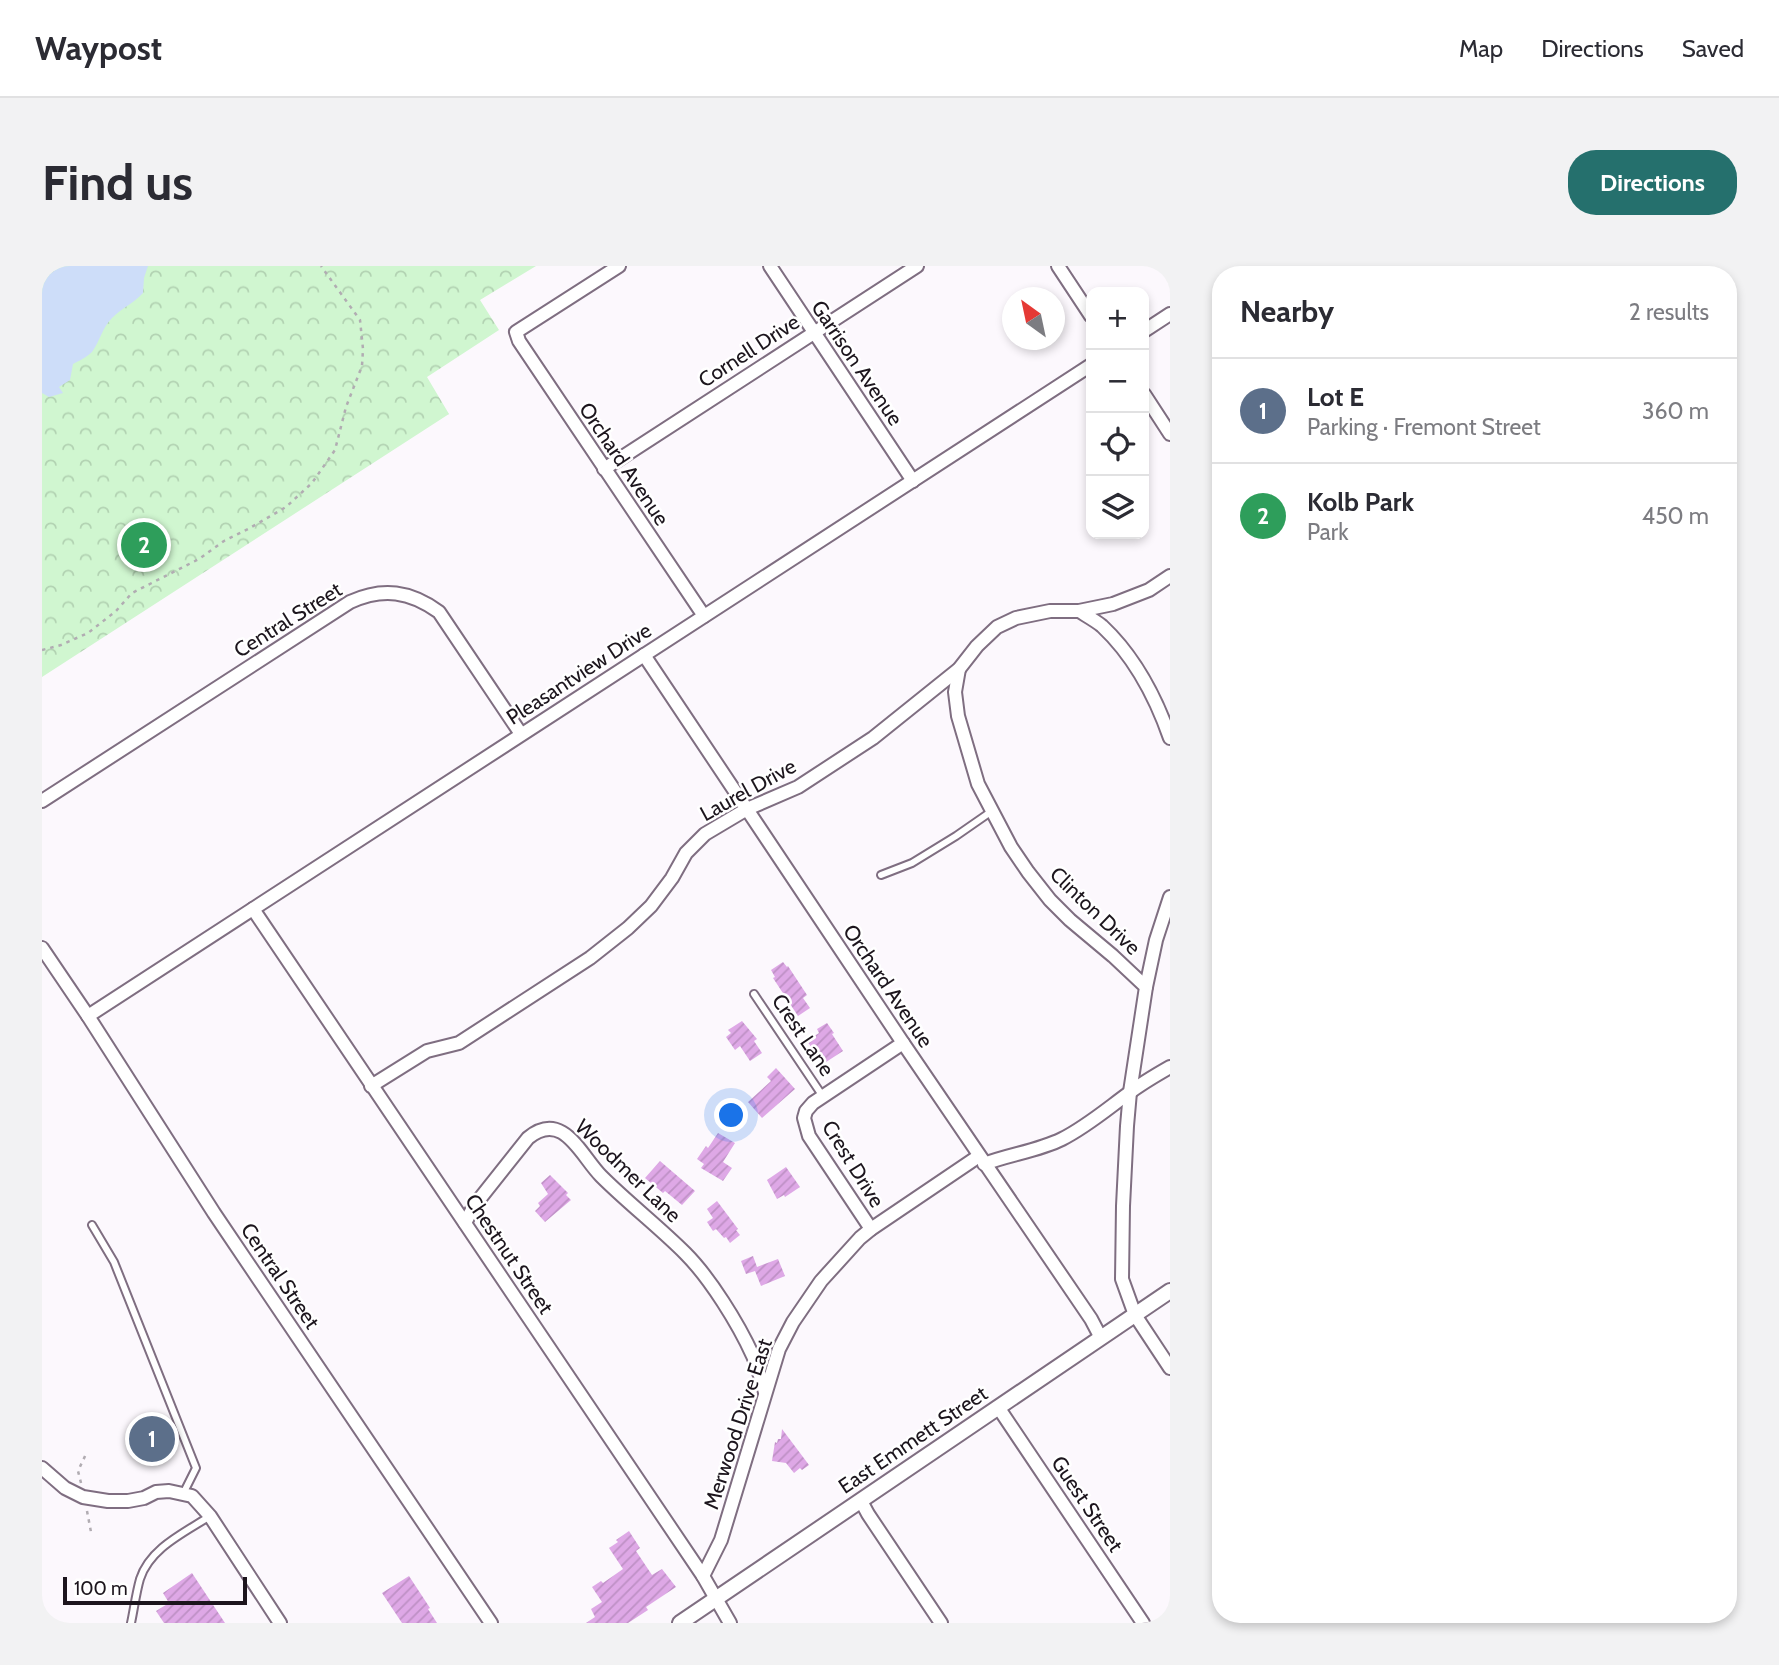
<!DOCTYPE html>
<html lang="en">
<head>
<meta charset="utf-8">
<style>
	:root { --surface:#fff; --page:#f2f2f3; --text:#2b2b33; --muted:#7c7c81; --line:#e1e1e2; --accent:#25706d }
	body { margin:0; font-family:Cabin,sans-serif; background:var(--page); color:var(--text) }
	.controls { position:absolute; right:21px; top:21px; display:grid; overflow:hidden; border-radius:14px; box-shadow:0 4px 10px #0003 }
	.controls button { width:63px; height:63px; display:grid; place-items:center; padding:0; border:0; border-bottom:2px solid var(--line); background:var(--surface); color:var(--text); font:35px sans-serif }
	.compass { position:absolute; left:960px; top:21px; width:63px; height:63px; border-radius:50%; background:var(--surface); box-shadow:0 4px 10px #0003; rotate:327deg }
	.scale { position:absolute; left:21px; bottom:18px; width:184px; box-sizing:border-box; padding-left:7px; border:4px solid #1c151d; border-top:0; font-size:19px; line-height:24px; white-space:nowrap; color:#1c151d; -webkit-text-stroke:5px #fff; paint-order:stroke }
	.you { position:absolute; left:690px; top:850px; width:24px; height:24px; margin:-18px; border:5px solid #fff; border-radius:50%; background:#1a73e8; box-shadow:0 0 0 10px #1a73e833 }
	.badge { display:grid; place-items:center; width:46px; height:46px; border-radius:50%; background:var(--accent); color:#fff; font-size:23px; font-weight:700 }
	.pin { position:absolute; translate:-50% -50%; border:4px solid #fff; box-shadow:0 2px 7px #0006 }
	.list { margin:0; padding:0; list-style:none }
	h2 { display:flex; justify-content:space-between; align-items:center; height:91px; margin:0; padding:0 28px; font-size:30px }
	h2 small { font-size:23px; font-weight:400; color:var(--muted) }
	.list li { display:grid; grid-template-columns:46px 1fr auto; gap:21px; align-items:center; box-sizing:border-box; height:105px; padding:0 28px; border-top:2px solid var(--line) }
	.list b { display:block; font-size:26px; white-space:nowrap }
	.list p { margin:0; font-size:23px; white-space:nowrap; color:var(--muted) }
	.list em { font-size:23px; font-style:normal; color:var(--muted) }
	.icon { flex:none; width:38px; height:38px; fill:none; stroke:currentColor; stroke-width:2; stroke-linecap:round; stroke-linejoin:round }
	.map { position:relative; flex:none; width:1128px; height:1357px; overflow:hidden; border-radius:28px }
	header { display:flex; align-items:center; gap:42px; box-sizing:border-box; height:98px; padding:0 35px; background:var(--surface); border-bottom:2px solid var(--line) }
	header strong { font-size:33px }
	nav { display:flex; gap:38px; margin-inline-start:auto; font-size:24px }
	.intro { display:flex; align-items:center; justify-content:space-between; box-sizing:border-box; height:168px; padding:0 42px }
	h1 { margin:0; font-size:49px }
	.button { padding:18px 32px; border-radius:28px; background:var(--accent); color:#fff; font-size:24px; font-weight:700 }
	main { display:flex; gap:42px; padding:0 42px }
	aside { flex:1; background:var(--surface); border-radius:28px; box-shadow:0 4px 10px #0003 }
	.map>svg:first-child { display:block }
	.park { fill:url(#park-crowns) }
	.water { fill:#cdddf9 }
	.building { fill:url(#building-hatch) }
	.lines { fill:none; stroke-linecap:round; stroke-linejoin:round }
	.service-casing { stroke:#7f6e81; stroke-width:10 }
	.minor-casing { stroke:#7f6e81; stroke-width:16 }
	.tertiary-casing { stroke:#7f6e81; stroke-width:18 }
	.path { stroke:#b1acb2; stroke-width:2.5; stroke-dasharray:3.5 5; stroke-linecap:butt }
	.service { stroke:#fff; stroke-width:6 }
	.minor { stroke:#fff; stroke-width:12 }
	.tertiary { stroke:#fff; stroke-width:14 }
	.labels { text-anchor:middle; stroke-width:5; stroke-linejoin:round; paint-order:stroke }
	.street-label { font-size:21px; fill:#1c151d; stroke:#fff }
</style>
</head>
<body>
<header>
<strong>Waypost</strong>
<nav><a>Map</a><a>Directions</a><a>Saved</a></nav>
</header>
<div class="intro"><h1>Find us</h1><a class="button">Directions</a></div>
<main>
<div class="map">
<svg width="1128" height="1357" viewBox="0 0 1128 1357">
	<defs>
		<pattern id="park-crowns" width="20" height="18" patternUnits="userSpaceOnUse" patternTransform="scale(1.75)"><rect width="20" height="18" fill="#d0f6d0"/><path d="M2 6a3 3 0 1 1 6 0M12 15a3 3 0 1 1 6 0" fill="none" stroke="#b2d2b2"/></pattern>
		<pattern id="building-hatch" width="6" height="6" patternUnits="userSpaceOnUse" patternTransform="scale(1.75)"><rect width="6" height="6" fill="#dea8e6"/><path d="M-1 1l2-2M0 6l6-6M5 7l2-2" fill="none" stroke="#be90c5"/></pattern>
	</defs>
	<rect width="100%" height="100%" fill="#fcf8fd"/>
	<path class="park" d="M0 0H494L438 34 457 64 385 111 407 148 0 411Z"/>
	<path class="water" d="M0 0H106L102 12 101 27C92 37 80 42 70 52 60 62 58 75 50 86 45 91 37 95 31 98L28 114 17 121 21 127 7 131 0 127Z"/>
	<g class="building">
		<path d="M741 696 745 701 746 700 765 729 761 732 768 742 756 750 731 712 733 711 729 704Z"/>
		<path d="M700 755 715 773 712 775 720 787 708 795 698 780 693 784 684 771 689 767 686 764Z"/>
		<path d="M785 757 792 767 790 768 801 785 781 798 765 775 777 767 775 763Z"/>
		<path d="M734 802 753 823 720 852 706 836 729 815 725 811Z"/>
		<path d="M676 867 693 877 681 896 690 902 681 915 659 902 662 898 655 893 664 880 666 882Z"/>
		<path d="M618 895 653 925 640 939 623 925 621 927 603 912Z"/>
		<path d="M744 901 758 921 743 931 742 929 735 933 725 914Z"/>
		<path d="M508 909 526 927 524 929 529 934 503 956 493 945 498 940 496 937 506 928 499 917Z"/>
		<path d="M675 935 696 963 694 964 698 969 688 977 684 971 682 972 674 963 671 965 665 956 671 952 665 943Z"/>
		<path d="M711 990 715 1001 736 993 743 1010 719 1020 713 1005 704 1008 699 995Z"/>
		<path d="M740 1163 767 1199 760 1204 758 1202 752 1207 744 1197 730 1195 733 1176 735 1177 736 1173H739Z"/>
		<path d="M587 1265 598 1282 594 1285 610 1309 620 1303 634 1321 604 1341 606 1344 586 1357H544L553 1351 549 1343 560 1336 550 1321 559 1315 561 1317 581 1303 567 1282 576 1276 574 1274Z"/>
		<path d="M150 1307 183 1357H122L114 1345 127 1337 121 1327Z"/>
		<path d="M367 1310 388 1342 386 1343 395 1357H360L340 1327Z"/>
	</g>
	<g class="lines">
		<defs>
			<g id="service">
				<path d="M839 609 870 597 914 570 950 545"/>
				<path d="M712 728 780 829"/>
				<path d="M50 959 72 996 154 1202 141 1228"/>
				<path d="M89 1357C92 1343 94 1327 98 1313 108 1282 142 1267 168 1250"/>
			</g>
			<g id="minor">
				<path d="M577 0 474 66 477 75 662 350"/>
				<path d="M728 0 871 215"/>
				<path d="M1016 0 1049 50"/>
				<path d="M1102 65 1128 48"/>
				<path d="M1102 128 1128 168"/>
				<path d="M562 203 875 0"/>
				<path d="M1037 345C1045 350 1054 355 1060 360 1092 390 1114 432 1128 472"/>
				<path d="M602 389 861 777 1049 1053 1059 1072"/>
				<path d="M917 403 913 426 916 450 936 518 969 581 986 606 1008 634 1028 654 1071 690 1104 721 1088 826 1085 860 1081 940 1080 1013 1093 1049 1128 1102"/>
				<path d="M0 535 308 336C341 321 368 325 397 346L479 468"/>
				<path d="M211 643 661 1310 688 1357"/>
				<path d="M0 682 46 750 172 947 449 1357"/>
				<path d="M1104 721 1114 674 1128 631"/>
				<path d="M46 750 1049 99"/>
				<path d="M329 820 385 785 417 777 548 692 586 662 609 640 630 612 644 587 663 568 705 543 756 521 831 472 917 403 935 380 955 361 974 352 1008 345H1037L1071 338 1107 324 1128 310"/>
				<path d="M942 898C968 888 996 885 1020 873 1044 861 1065 843 1087 827 1100 817 1114 809 1128 801"/>
				<path d="M423 957 432 940 486 872C521 843 539 890 559 910 586 937 616 960 643 987 668 1012 696 1057 711 1090 716 1101 719 1114 723 1126"/>
				<path d="M829 963 767 870 762 852 764 845 771 837 861 777"/>
				<path d="M956 1141 1101 1357"/>
				<path d="M0 1202 23 1222 41 1231 66 1235H86L102 1232 114 1226 127 1225 150 1230 168 1250 238 1357"/>
				<path d="M819 1235 826 1248 899 1357"/>
				<path d="M661 1310 679 1274 737 1083 751 1056 779 1015 818 972 829 963 937 890"/>
			</g>
			<path id="tertiary" d="M638 1357 1128 1025"/>
		</defs>
		<use href="#service" class="service-casing"/>
		<use href="#minor" class="minor-casing"/>
		<use href="#tertiary" class="tertiary-casing"/>
		<g class="path">
			<path d="M0 384 19 379 46 367 74 345 90 327 157 293 182 275 206 263 244 241 270 217 293 184 304 141 320 100 321 83 318 54 279 0"/>
			<path d="M39 1217 36 1205 44 1188"/>
			<path d="M45 1245 49 1266"/>
		</g>
		<use href="#service" class="service"/>
		<use href="#minor" class="minor"/>
		<use href="#tertiary" class="tertiary"/>
	</g>
	<g class="labels">
		<g class="street-label">
			<text transform="translate(707 85) rotate(-33)" y="7">Cornell Drive</text>
			<text transform="translate(815 97) rotate(56)" y="7">Garrison Avenue</text>
			<text transform="translate(582 198) rotate(56)" y="7">Orchard Avenue</text>
			<text transform="translate(246 354) rotate(-32)" y="7">Central Street</text>
			<text transform="translate(537 408) rotate(-33)" y="7">Pleasantview Drive</text>
			<text transform="translate(706 524) rotate(-29)" y="7">Laurel Drive</text>
			<text transform="translate(1053 645) rotate(44)" y="7">Clinton Drive</text>
			<text transform="translate(846 720) rotate(56)" y="7">Orchard Avenue</text>
			<text transform="translate(761 769) rotate(56)" y="7">Crest Lane</text>
			<text transform="translate(811 898) rotate(58)" y="7">Crest Drive</text>
			<text transform="translate(586 905) rotate(44)" y="7">Woodmer Lane</text>
			<text transform="translate(467 988) rotate(56)" y="7">Chestnut Street</text>
			<text transform="translate(238 1010) rotate(56)" y="7">Central Street</text>
			<text transform="translate(696 1158) rotate(-72)" y="7">Merwood Drive East</text>
			<text transform="translate(871 1174) rotate(-34)" y="7">East Emmett Street</text>
			<text transform="translate(1045 1238) rotate(56)" y="7">Guest Street</text>
		</g>
	</g>
</svg>
<div class="controls">
<button>+</button>
<button>−</button>
<button><svg class="icon" aria-label="locate" viewBox="0 0 24 24"><circle cx="12" cy="12" r="6"/><path d="M12 2v4M12 18v4M2 12h4M18 12h4"/></svg></button>
<button><svg class="icon" aria-label="layers" viewBox="0 0 24 24"><path d="M12 4l9 5-9 5-9-5zM3 14l9 5 9-5"/></svg></button>
</div>
<svg class="compass" viewBox="-18 -18 36 36"><path d="M0-13l5 13h-10z" fill="#e53935"/><path d="M0 13l5-13h-10z" fill="#7c7c81"/></svg>
<div class="scale">100 m</div>
<div class="you"></div>
<div class="pin badge" style="left:110px;top:1173px;background:#5c6f8a">1</div>
<div class="pin badge" style="left:102px;top:279px;background:#2e9e5b">2</div>
</div>
<aside>
<h2>Nearby<small>2 results</small></h2>
<ul class="list">
<li><span class="badge" style="background:#5c6f8a">1</span><div><b>Lot E</b><p>Parking · Fremont Street</p></div><em>360 m</em></li>
<li><span class="badge" style="background:#2e9e5b">2</span><div><b>Kolb Park</b><p>Park</p></div><em>450 m</em></li>
</ul>
</aside>
</main>
</body>
</html>
